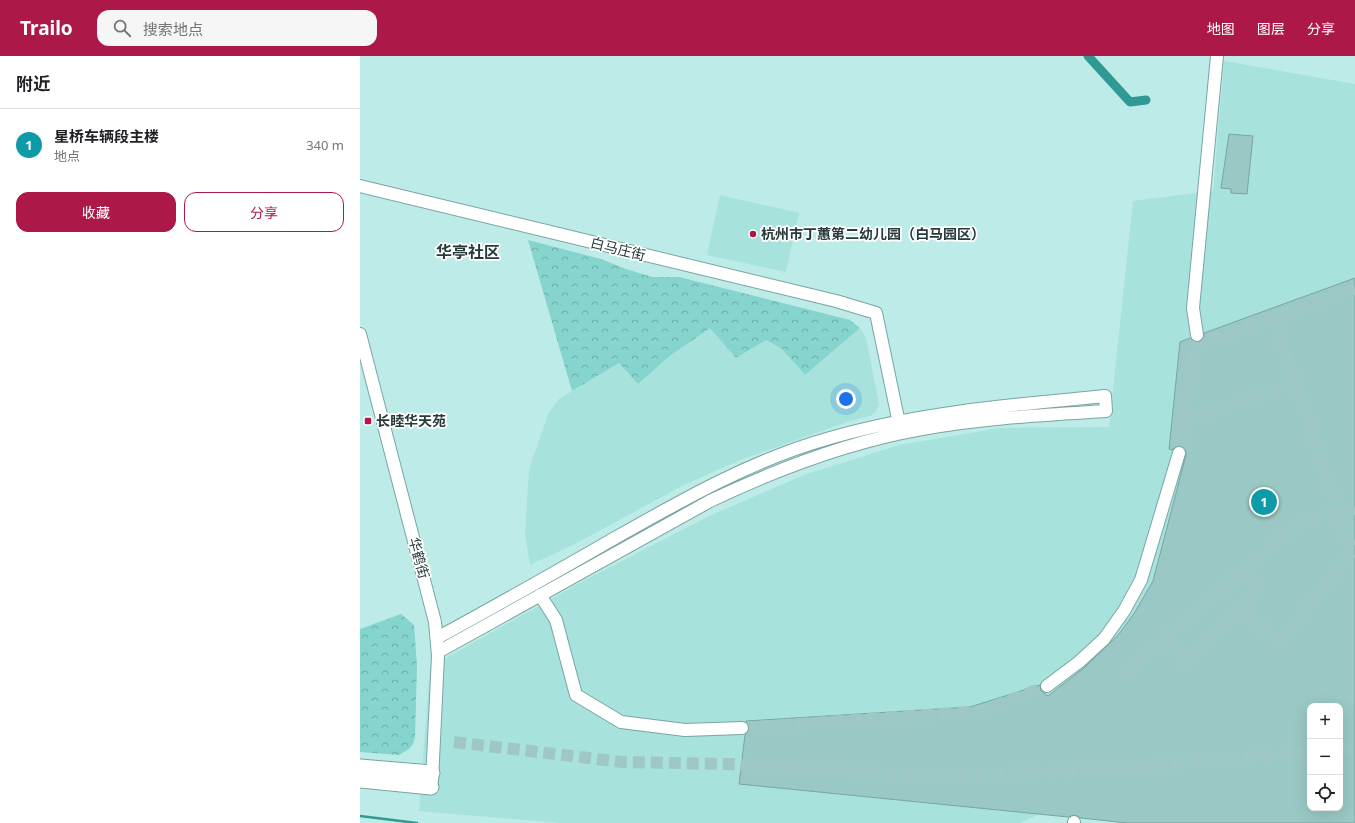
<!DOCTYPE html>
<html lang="zh">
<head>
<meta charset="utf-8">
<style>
	:root { --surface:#fff; --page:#f6f6f6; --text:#202124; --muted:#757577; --line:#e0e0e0; --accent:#ac1949 }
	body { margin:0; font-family:"Noto Sans","Noto Sans SC",sans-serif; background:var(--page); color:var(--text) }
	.controls { position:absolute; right:12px; bottom:12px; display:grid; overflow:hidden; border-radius:8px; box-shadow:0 4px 16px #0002 }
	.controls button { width:36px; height:36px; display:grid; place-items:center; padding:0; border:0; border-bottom:1px solid var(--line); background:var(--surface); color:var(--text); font:20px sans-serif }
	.you { position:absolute; left:486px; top:343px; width:14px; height:14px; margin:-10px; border:3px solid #fff; border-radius:50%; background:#1a73e8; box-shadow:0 0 0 6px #1a73e833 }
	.badge { display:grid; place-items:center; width:26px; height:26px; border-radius:50%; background:var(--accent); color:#fff; font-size:13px; font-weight:700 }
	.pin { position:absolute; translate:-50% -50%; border:2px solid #fff; box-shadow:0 1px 4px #0006 }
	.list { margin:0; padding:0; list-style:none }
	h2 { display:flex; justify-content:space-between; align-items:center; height:52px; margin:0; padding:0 16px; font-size:17px }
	h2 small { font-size:13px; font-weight:400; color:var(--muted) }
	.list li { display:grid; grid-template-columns:26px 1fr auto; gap:12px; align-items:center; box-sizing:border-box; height:72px; padding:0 16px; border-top:1px solid var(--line) }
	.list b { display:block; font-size:15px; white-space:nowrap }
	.list p { margin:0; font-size:13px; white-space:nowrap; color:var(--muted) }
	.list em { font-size:13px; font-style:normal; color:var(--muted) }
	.actions { display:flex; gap:8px; padding:12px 16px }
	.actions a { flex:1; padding:9px 0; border:1px solid var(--accent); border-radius:12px; text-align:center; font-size:14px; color:var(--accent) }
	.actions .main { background:var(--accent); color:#fff }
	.icon { flex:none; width:22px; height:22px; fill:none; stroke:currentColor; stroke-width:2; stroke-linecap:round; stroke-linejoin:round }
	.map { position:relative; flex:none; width:995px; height:767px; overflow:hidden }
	header { display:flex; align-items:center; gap:24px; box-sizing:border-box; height:56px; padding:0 20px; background:var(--accent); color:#fff }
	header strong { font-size:19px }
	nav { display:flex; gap:22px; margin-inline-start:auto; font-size:14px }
	.search { width:280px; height:36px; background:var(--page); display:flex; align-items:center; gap:10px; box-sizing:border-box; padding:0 14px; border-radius:12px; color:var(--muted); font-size:15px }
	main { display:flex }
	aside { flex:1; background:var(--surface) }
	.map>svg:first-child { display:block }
	.built { fill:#a8e2dd; fill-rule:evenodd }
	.park { fill:url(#park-crowns) }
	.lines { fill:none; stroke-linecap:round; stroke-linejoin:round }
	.stream { stroke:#309993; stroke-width:2.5 }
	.canal { stroke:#309993; stroke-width:9 }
	.building { fill:#9ac8c4; stroke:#78a5a1; fill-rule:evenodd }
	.minor-tunnel { stroke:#9fc8c5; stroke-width:12; stroke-dasharray:12 6; stroke-linecap:butt }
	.minor-casing { stroke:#78a5a1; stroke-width:14 }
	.major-casing { stroke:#78a5a1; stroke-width:17 }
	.minor { stroke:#fff; stroke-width:12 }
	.major { stroke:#fff; stroke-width:15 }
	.poi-dot { fill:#ac1949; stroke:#fff; stroke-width:1.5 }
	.labels { text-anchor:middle; stroke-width:3.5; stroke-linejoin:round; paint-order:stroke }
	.poi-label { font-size:14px; font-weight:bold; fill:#273a39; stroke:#fff; text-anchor:start }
	.street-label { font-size:14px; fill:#273a39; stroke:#fff }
	.quarter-label { font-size:16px; font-weight:bold; fill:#273a39; stroke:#fff }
</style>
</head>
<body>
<header>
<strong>Trailo</strong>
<div class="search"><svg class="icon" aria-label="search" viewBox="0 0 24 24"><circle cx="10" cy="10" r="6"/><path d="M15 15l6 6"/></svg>搜索地点</div>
<nav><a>地图</a><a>图层</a><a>分享</a></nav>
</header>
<main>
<aside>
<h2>附近<small></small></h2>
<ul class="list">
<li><span class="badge" style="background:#0f9aa8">1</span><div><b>星桥车辆段主楼</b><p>地点</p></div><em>340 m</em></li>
</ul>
<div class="actions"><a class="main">收藏</a><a>分享</a></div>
</aside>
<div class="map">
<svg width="995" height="767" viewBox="0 0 995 767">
	<defs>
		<pattern id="park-crowns" width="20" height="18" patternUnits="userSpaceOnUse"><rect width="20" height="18" fill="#85d4ce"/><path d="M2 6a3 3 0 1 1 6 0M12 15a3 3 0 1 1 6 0" fill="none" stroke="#6dada8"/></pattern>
	</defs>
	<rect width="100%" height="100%" fill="#bdece8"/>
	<g class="built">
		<path d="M864 5 995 28V767H769L680 758 660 767H201L59 755 70 611 225 524 349 460 444 419 539 389 640 372 749 371 773 145 853 135ZM950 650H980V752H950Z"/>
		<path d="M360 139 439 157 426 216 347 199Z"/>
		<path d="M350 271 376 302 406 284 422 293 445 319 500 272 506 282 519 348 516 356 510 360 487 366 380 404 322 430 215 488 170 509 165 478 169 413 189 356 199 343 259 307 278 328 311 299Z"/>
	</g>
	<g class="park">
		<path d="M168 184 241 203 266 213 292 221H319L490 264 500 272 445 319 422 293 406 284 376 302 350 272 311 299 278 328 259 307 212 335Z"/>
		<path d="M41 558 54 569 57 610 55 681 53 688 49 693 39 699 0 696V573Z"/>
	</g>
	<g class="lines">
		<path class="stream" d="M0 760 57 767"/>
		<path class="canal" d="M728 0 770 46 786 44"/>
	</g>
	<g class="building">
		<path d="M869 78 893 80 887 138 871 137V133L861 132Z"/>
		<path d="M995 222V767H767L721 762 714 759 708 761 379 728 385 679 389 672 386 665 610 651 680 629 681 635 688 640 724 612 759 578 775 556 793 525 826 399V395L822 390H817L812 394 809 393 820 286 830 282 834 286H838L844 282V277ZM950 650H980V752H950Z"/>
	</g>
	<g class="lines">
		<g class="minor-tunnel">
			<path d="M914 262 979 458 995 452"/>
			<path d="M835 290 995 233"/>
			<path d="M824 364 935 327"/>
			<path d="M819 397 836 282"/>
			<path d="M807 583 824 604 880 555 921 584 992 495 979 458 942 464 882 516 898 529 880 555"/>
			<path d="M762 620 882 516"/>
			<path d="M382 672 622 655 687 630"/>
			<path d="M94 686 262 706 369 708 573 720 767 713 843 704 950 696"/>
			<path d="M980 694 995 693"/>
		</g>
		<defs>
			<g id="minor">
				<path d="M0 130 476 245 516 257 540 372"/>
				<path d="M0 278 75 566 78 600 72 725"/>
				<path d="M837 279 833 252 857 0"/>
				<path d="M180 539 196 564 216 639 261 666 325 674 382 672"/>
				<path d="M77 582C132 552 187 521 241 490 315 448 388 405 470 382 560 356 652 349 745 340L746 355C684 359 623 362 562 373 488 386 417 413 350 445L78 596"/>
				<path d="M687 630 719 606 744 583 764 555 781 524 819 397"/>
				<path d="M714 767V766"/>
			</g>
			<g id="major">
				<path d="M0 711 72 717"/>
				<path d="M0 724 71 731"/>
			</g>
		</defs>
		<use href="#minor" class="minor-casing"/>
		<use href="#major" class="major-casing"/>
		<use href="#minor" class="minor"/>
		<use href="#major" class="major"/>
	</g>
	<g class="poi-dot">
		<circle cx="393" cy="178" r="4"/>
		<rect x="4" y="361" width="8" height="8" rx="2"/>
	</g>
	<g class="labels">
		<g class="poi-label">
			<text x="401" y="183">杭州市丁蕙第二幼儿园（白马园区）</text>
			<text x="16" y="370">长睦华天苑</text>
		</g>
		<g class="street-label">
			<text transform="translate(258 193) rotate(14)" y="5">白马庄街</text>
			<text transform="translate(59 502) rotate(75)" y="5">华鹤街</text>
		</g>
		<g class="quarter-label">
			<text x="108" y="202">华亭社区</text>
		</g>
	</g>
</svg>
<div class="controls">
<button>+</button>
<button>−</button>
<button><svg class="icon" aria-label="locate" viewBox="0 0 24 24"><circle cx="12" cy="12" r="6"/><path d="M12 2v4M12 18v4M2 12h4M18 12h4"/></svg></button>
</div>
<div class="you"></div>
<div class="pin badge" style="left:904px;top:446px;background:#0f9aa8">1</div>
</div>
</main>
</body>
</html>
